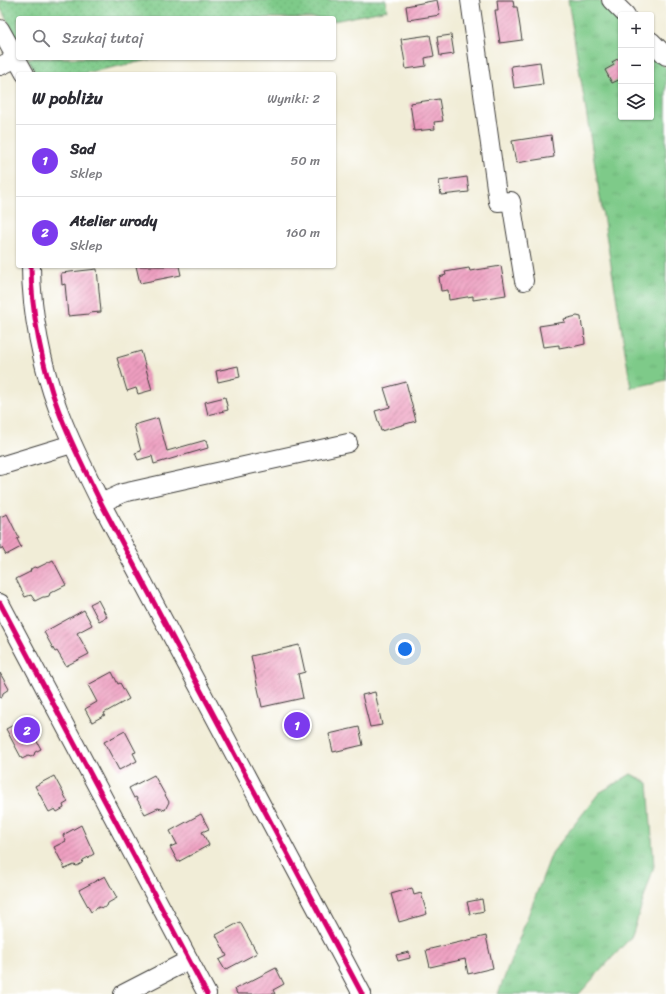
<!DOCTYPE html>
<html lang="pl">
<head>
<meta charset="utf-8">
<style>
	:root { --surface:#fff; --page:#f2f2f3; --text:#2b2b33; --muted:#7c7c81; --line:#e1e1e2; --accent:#7c3aed }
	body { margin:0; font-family:Sriracha,sans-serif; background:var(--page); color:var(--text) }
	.controls { position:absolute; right:12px; top:12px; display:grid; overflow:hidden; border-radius:4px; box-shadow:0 1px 3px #0004 }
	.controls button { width:36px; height:36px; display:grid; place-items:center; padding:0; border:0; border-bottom:1px solid var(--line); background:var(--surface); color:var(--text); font:20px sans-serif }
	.you { position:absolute; left:405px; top:649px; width:14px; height:14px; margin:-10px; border:3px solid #fff; border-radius:50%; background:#1a73e8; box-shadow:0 0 0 6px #1a73e833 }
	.badge { display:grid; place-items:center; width:26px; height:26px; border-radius:50%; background:var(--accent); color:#fff; font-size:13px; font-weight:700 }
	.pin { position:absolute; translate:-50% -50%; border:2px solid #fff; box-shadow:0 1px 4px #0006 }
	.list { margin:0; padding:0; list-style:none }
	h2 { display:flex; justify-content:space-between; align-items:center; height:52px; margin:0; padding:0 16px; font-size:17px }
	h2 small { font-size:13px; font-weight:400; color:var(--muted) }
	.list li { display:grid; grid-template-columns:26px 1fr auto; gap:12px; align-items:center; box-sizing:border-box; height:72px; padding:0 16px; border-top:1px solid var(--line) }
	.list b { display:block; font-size:15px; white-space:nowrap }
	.list p { margin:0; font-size:13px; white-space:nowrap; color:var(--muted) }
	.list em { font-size:13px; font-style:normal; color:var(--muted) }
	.icon { flex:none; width:22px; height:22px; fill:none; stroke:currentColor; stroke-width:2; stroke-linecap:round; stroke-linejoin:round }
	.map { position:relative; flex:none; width:666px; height:994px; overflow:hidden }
	.search { position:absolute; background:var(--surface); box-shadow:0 1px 3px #0004; left:16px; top:16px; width:320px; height:44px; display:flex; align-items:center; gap:10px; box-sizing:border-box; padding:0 14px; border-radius:4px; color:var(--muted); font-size:15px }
	.panel { position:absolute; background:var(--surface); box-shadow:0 1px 3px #0004; left:16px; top:72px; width:320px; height:196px; border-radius:4px }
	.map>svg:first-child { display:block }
	.grass { fill:url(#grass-tufts); stroke:#4d7352 }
	.park { fill:url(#park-dots); stroke:#4d7352 }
	.building { fill:url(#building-hatch) }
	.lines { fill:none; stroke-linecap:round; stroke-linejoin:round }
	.minor-casing { stroke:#3c3b38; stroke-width:20 }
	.minor { stroke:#fff; stroke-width:18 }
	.cycleway-casing { stroke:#fff; stroke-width:8 }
	.cycleway { stroke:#d6006c; stroke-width:5 }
</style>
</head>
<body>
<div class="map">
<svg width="666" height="994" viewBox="0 0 666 994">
	<defs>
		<pattern id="grass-tufts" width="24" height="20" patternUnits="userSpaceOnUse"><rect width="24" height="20" fill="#7eca89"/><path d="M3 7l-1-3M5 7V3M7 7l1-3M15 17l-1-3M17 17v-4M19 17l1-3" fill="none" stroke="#6cad76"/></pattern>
		<pattern id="park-dots" width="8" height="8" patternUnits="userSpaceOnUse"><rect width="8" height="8" fill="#7eca89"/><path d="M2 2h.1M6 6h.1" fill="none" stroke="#6cad76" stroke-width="1.8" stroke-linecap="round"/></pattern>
		<pattern id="building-hatch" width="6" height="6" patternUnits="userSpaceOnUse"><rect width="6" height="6" fill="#ee9ec0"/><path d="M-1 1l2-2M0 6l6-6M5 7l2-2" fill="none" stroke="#c0809b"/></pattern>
	</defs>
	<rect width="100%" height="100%" fill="#fff"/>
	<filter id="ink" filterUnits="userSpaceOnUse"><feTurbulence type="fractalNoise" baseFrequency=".025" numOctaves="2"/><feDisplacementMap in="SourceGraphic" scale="8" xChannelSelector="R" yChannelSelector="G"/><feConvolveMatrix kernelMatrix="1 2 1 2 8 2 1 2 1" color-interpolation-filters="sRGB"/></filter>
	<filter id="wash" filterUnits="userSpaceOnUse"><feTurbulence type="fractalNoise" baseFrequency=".012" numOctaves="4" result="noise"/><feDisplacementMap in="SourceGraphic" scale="16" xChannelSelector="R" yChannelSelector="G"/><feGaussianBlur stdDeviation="0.9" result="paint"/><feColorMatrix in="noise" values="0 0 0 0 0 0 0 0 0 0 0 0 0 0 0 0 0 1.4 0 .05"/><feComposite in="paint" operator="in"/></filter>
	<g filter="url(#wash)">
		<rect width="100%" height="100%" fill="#f1edd7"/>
		<g class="grass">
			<path d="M568 0H599L621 22V117H651V53L666 68V380L631 388Z"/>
			<path d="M631 774 648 783 654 866 632 936 579 994H498L552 853 599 793Z"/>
		</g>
		<g class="park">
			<path d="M0 0H386L387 10 334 21V18H18V41L0 7Z"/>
			<path d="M27 58H158L81 74H36Z"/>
		</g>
		<g id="blocks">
			<g class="building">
				<path d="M437 0 440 15 408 20 406 6Z"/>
				<path d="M497 0H513L514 7H517L522 40 500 43 495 10H498Z"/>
				<path d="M430 35 434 56 425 58 426 66 406 69 401 39Z"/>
				<path d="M451 35 454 54 440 56 437 37Z"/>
				<path d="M621 57V79L612 83 605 70 614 65 612 62Z"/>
				<path d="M540 62 543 84 514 88 511 66Z"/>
				<path d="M439 99 443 121 434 122 435 129 414 131 410 103Z"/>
				<path d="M551 135 554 157 516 163 512 141Z"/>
				<path d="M467 177 469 192 441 195 439 181Z"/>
				<path d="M136 266H179L181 275 140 283Z"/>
				<path d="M501 266 506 295 473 300V296L449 300 448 290 441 291 439 277 446 275 445 272 469 268 470 271Z"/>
				<path d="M97 269 101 312 89 313V314L68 316 65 284 62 285 61 273Z"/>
				<path d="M577 316 581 317 582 327 584 329 585 344 572 347 570 346 559 348V345L543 347 539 326 565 322 564 319Z"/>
				<path d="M141 351 152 390 138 394 136 388 127 391 117 358Z"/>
				<path d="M238 366 240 377 218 382 216 371Z"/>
				<path d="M406 382 416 421 381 431 375 411 390 407 384 388Z"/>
				<path d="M225 397 228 410 208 415 205 402Z"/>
				<path d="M158 418 167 451 206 440 208 448 154 464 152 456 138 460 135 453 141 451 134 425Z"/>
				<path d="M7 514 19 538 17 539 21 547 6 555 2 548 0 549V517Z"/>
				<path d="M53 560 66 585 50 593 49 596 45 597H43L35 601 31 595 25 597 16 579 30 572 31 569 34 567 37 568Z"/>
				<path d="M98 600 107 617 99 621 90 604Z"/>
				<path d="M84 610 92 625 77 633 89 654 66 666 57 651 55 652 44 632Z"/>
				<path d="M299 645 305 672 298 674 303 698 262 707 251 656Z"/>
				<path d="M112 672 118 684 120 683 129 699 104 713 105 715 92 722 85 709 97 702 88 685Z"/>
				<path d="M0 673 9 689 3 693 2 697 0 698Z"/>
				<path d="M375 692 382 725 370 727 362 695Z"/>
				<path d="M25 719 41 749 35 752 34 755 31 757 28 756 22 759 6 729Z"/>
				<path d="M359 727 363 745 333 752 329 734Z"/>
				<path d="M125 731 136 752 133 753 137 761 119 770 104 742Z"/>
				<path d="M154 775 169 802 165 810 158 808 145 814 136 797 134 798 129 788Z"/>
				<path d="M54 776 68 802 63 805 64 808 57 812 55 809 49 812 35 786Z"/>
				<path d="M201 814 209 829 202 832 209 845 178 862 170 847 177 844 170 831Z"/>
				<path d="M81 825 94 854 83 860 82 863 77 866 74 865 65 869 54 847 66 841 63 835Z"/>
				<path d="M105 876 117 898 108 903 107 906 103 908 99 907 91 912 79 890Z"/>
				<path d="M412 888 414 895 421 893 427 914 399 922 391 894Z"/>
				<path d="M482 899 484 911 470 914 467 902Z"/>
				<path d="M240 922 257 953 225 970 219 960 227 956 216 935Z"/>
				<path d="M486 936 493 968 468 974 465 959 430 967 426 950Z"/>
				<path d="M409 952 410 958 398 961 396 955Z"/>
				<path d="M276 968 284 984 273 990 275 994H237L235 989Z"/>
			</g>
		</g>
	</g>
	<g filter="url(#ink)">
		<use href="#blocks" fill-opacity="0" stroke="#3c3b38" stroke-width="1"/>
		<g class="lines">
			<defs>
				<g id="minor">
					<path d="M470 0 498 202 511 201 524 281"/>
					<path d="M611 0 626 15"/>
					<path d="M0 29 25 74"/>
					<path d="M651 41 666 56"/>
					<path d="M0 66 17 58"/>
					<path d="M31 266C31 311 42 367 58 409 70 442 86 472 101 503L362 994"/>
					<path d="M0 466 72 444"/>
					<path d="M101 503 123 493 348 443"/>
					<path d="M0 603 207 994"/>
					<path d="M123 994 189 960"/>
				</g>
			</defs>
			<use href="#minor" class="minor-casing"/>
			<use href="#minor" class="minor"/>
			<defs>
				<g id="cycleway">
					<path d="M31 266C31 311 42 367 58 409 70 442 86 472 101 503L362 994"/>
					<path d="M0 603 207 994"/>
				</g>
			</defs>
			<use href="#cycleway" class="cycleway-casing"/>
			<use href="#cycleway" class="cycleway"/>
		</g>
	</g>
</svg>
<div class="controls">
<button>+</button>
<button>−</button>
<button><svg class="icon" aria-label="layers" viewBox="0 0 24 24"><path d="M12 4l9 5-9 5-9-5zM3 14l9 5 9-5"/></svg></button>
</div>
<div class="you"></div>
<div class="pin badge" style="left:297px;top:725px">1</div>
<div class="pin badge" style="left:27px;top:730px">2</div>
<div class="search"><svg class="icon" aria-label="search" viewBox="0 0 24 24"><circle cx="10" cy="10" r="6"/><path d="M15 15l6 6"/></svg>Szukaj tutaj</div>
<section class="panel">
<h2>W pobliżu<small>Wyniki: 2</small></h2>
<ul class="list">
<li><span class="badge">1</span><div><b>Sad</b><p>Sklep</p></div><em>50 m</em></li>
<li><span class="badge">2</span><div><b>Atelier urody</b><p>Sklep</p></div><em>160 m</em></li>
</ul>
</section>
</div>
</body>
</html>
